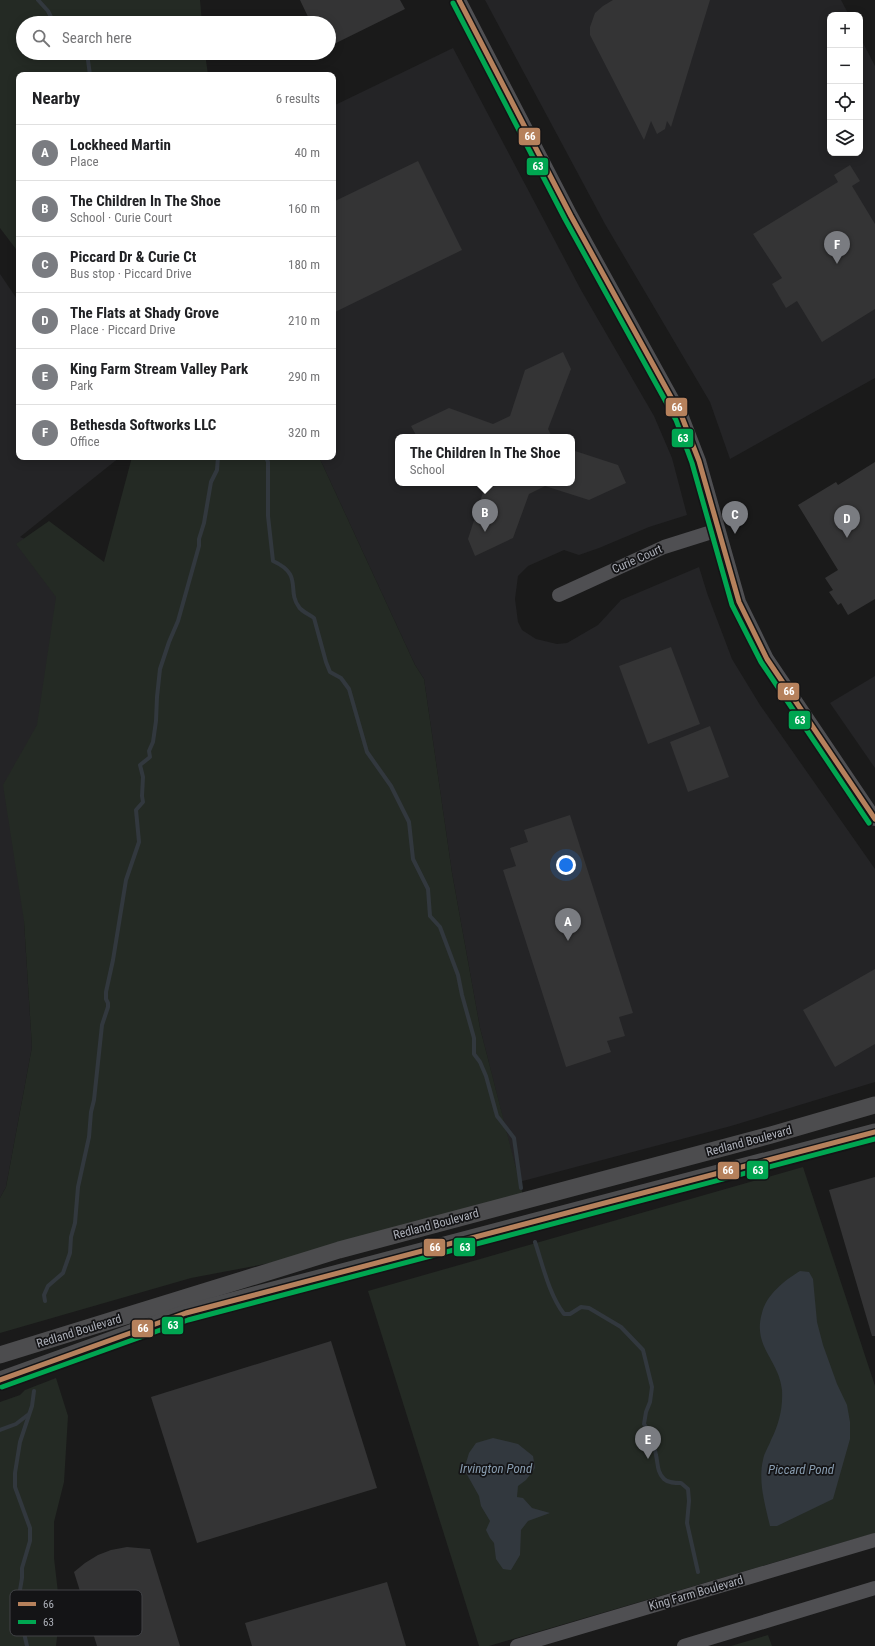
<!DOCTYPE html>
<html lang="en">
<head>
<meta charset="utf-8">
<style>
	:root { --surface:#fff; --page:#f6f6f6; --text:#202124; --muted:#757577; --line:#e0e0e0; --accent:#7a7c81 }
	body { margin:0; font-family:"Roboto Condensed",sans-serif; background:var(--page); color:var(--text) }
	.controls { position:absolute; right:12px; top:12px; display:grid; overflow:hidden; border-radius:8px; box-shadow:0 2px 10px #0003 }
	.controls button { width:36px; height:36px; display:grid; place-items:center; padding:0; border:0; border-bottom:1px solid var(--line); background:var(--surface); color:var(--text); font:20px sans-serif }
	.you { position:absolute; left:566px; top:865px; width:14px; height:14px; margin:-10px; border:3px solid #fff; border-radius:50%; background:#1a73e8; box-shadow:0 0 0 6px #1a73e833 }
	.badge { display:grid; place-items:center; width:26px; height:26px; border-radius:50%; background:var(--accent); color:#fff; font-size:13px; font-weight:700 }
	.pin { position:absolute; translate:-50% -33px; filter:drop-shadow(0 1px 2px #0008) }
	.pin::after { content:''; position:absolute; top:21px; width:14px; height:12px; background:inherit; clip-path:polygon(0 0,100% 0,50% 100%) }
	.popup { position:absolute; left:395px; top:434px; width:180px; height:52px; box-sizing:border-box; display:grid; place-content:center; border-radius:8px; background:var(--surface); filter:drop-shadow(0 1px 3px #0005); font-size:13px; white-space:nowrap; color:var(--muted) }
	.popup b { font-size:15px; color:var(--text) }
	.popup::after { content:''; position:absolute; left:50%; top:100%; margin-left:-8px; border:8px solid transparent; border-top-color:var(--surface) }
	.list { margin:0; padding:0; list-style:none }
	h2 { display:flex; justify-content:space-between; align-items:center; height:52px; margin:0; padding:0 16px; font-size:17px }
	h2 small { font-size:13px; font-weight:400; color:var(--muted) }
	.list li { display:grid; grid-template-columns:26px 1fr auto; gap:12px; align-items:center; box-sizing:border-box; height:56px; padding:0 16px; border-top:1px solid var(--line) }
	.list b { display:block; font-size:15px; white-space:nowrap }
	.list p { margin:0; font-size:13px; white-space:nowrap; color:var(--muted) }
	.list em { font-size:13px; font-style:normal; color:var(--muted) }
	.icon { flex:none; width:22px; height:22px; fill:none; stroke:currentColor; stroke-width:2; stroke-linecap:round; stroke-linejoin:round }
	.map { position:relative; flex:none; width:875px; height:1646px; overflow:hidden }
	.search { position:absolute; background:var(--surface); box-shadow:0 2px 10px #0003; left:16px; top:16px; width:320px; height:44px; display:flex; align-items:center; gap:10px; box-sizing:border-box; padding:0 14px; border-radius:22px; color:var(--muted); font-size:15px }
	.panel { position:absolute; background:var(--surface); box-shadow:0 2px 10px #0003; left:16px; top:72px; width:320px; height:388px; border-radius:8px }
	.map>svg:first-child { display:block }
	.built { fill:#242426; fill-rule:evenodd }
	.green { fill:#242a24 }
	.water { fill:#32383e }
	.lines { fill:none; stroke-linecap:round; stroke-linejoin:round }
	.stream { stroke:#32383e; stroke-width:4 }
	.building { fill:#343435 }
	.minor { stroke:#4f4f52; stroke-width:14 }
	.major { stroke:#4c4c4e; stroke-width:17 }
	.bus-1-casing { stroke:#141416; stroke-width:8 }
	.bus-2-casing { stroke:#141416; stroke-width:8 }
	.bus-1 { stroke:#b6815c; stroke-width:5 }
	.bus-2 { stroke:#00a651; stroke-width:5 }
	.labels { text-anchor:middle; stroke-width:3.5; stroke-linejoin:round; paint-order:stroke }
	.street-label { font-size:12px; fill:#adb0b9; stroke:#141416 }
	.water-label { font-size:13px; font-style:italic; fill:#889caf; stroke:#141416 }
	.key { fill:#141416; stroke:#424347; stroke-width:1 }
	.key-label { font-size:11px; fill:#adb0b9 }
	.line-badge { stroke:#141416; stroke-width:1.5 }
	.badge-label { font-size:11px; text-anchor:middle; font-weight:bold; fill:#fff }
</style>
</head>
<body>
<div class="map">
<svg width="875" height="1646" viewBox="0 0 875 1646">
	<rect width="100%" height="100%" fill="#1a1a1a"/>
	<g class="built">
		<path d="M485 0H841L849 15H830V153H860V37L875 66V378L730 459 710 402 605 224Z"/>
		<path d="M453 48 581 290 654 416 672 458 687 515 649 527 599 548 579 555 564 550 528 566 518 576 515 599 518 622 522 630 536 639 557 644 567 643 598 625 621 600 699 567 707 593 732 659 760 705 875 869V1082L731 1126 519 1182 480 1028 452 873 424 679 415 665 319 457H333V106ZM398 437H572V483H398Z"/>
		<path d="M0 274 19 302V457H120L20 537 43 546 86 602 28 800 24 921 32 1047 6 1187 0 1198Z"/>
		<path d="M875 676V768L830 703Z"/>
	</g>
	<g class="green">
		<path d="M0 0H200L202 23H23V53H205L208 75H19V253L0 228Z"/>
		<path d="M132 457H319L415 665 424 679 452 873 480 1028 525 1203 339 1250 191 1278 0 1333V1198L6 1187 32 1047 24 921 3 785 37 725 56 597 16 544 49 521 104 562Z"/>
		<path d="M803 1167 875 1386V1533L489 1646H479L368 1291Z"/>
		<path d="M56 1378 68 1416 64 1482 54 1522V1558L60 1610 56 1646H0V1402L20 1395 25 1390Z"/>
		<path d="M768 1635 772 1646H731Z"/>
	</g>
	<g class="water">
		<path d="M800 1271 809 1272 813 1279 817 1322 823 1345 837 1384 847 1405 850 1422V1439L833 1499 777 1526H770C765 1505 758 1481 763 1460 764 1453 769 1446 771 1440 779 1424 783 1408 782 1390 779 1359 752 1347 762 1313 766 1295 785 1280 800 1271Z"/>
		<path d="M493 1438 518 1444 533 1456 535 1468 526 1480 518 1486 517 1497 523 1498 532 1508 550 1513 528 1521 521 1530 520 1555 511 1570 503 1569 496 1559 494 1543 490 1538 486 1530 490 1521 481 1506 479 1496 465 1471 466 1463 469 1453 476 1443Z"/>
	</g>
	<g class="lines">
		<g class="stream">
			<path d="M38 0 48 11 54 23"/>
			<path d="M87 53 90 75"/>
			<path d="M266 457 268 462V516L273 561C304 575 286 590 299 607 301 611 310 615 314 618L326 662 330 672 341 678 349 689 367 752 391 786 409 822 413 859 428 889 430 916 440 927 458 975 462 995 474 1038V1054L480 1062 486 1076 497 1116 514 1138 521 1188"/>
			<path d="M535 1242C543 1266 549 1294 564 1314H570L581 1307 589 1308 621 1327 643 1350 652 1387 650 1402 646 1412 644 1424C651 1433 654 1444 656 1455 658 1464 657 1472 664 1479 668 1483 675 1483 681 1483L688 1489 689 1501 687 1523 698 1572"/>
			<path d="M45 1301 44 1295 48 1286 63 1273 70 1253 71 1237 75 1223 78 1187 89 1137 91 1112 94 1100 102 1025 108 1007V1003L106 999V992L113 960 126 880 139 842 136 810 143 802 142 796 143 777 140 765 150 757 149 751 153 742 156 721 157 697 160 669 169 642 178 621 199 546V539L204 523 211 482 217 470 218 457"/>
			<path d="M0 1430 16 1424 29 1414"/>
			<path d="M27 1646 19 1611V1596L22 1578V1568L30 1541V1528L15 1487V1473L20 1442 32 1406 34 1391"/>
		</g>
	</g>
	<g class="building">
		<path d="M300 0H400L405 9 332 45 329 40V23H311Z"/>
		<path d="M613 0H710L671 127 667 121 665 129 657 134 651 121 644 140 590 35V27L595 13 603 6Z"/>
		<path d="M418 161 462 250 333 313V202Z"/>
		<path d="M850 165 860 181 852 186 875 224V309L822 342 797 301 786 308 772 284 782 278 753 234 838 182 834 175Z"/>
		<path d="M563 352 571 369 548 429 552 437H417L411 426 449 408 493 424 510 416 525 370Z"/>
		<path d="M572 450 618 465 626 483 589 500 545 486 529 494 513 538 475 556 468 539 486 483H572Z"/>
		<path d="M875 462V599L848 615 841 603 838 605 829 592 833 590 825 578 838 570 798 505 836 482 838 485Z"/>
		<path d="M671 647 700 724 648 744 619 666Z"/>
		<path d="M710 726 729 777 688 792 670 742Z"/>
		<path d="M570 815 633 1013 619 1017 625 1036 607 1041 611 1052 566 1067 503 870 516 866 510 848 528 842 524 830Z"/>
		<path d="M875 969V1044L835 1067 803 1010Z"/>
		<path d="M875 1177V1336H872L829 1190Z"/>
		<path d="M331 1341 377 1488 197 1543 151 1397Z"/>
		<path d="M127 1547 150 1549 180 1646H97L74 1572 85 1563 98 1555 111 1550Z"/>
		<path d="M387 1582 406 1646H252L245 1623Z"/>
	</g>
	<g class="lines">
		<g class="minor">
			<path d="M459 0 571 216 682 417 699 461 739 602 767 659 875 819"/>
			<path d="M559 595 664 547 718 530"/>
			<path d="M517 1646 875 1540"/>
			<path d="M684 1646 875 1588"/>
		</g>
		<g class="major">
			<path d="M0 1355 339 1250 771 1135 875 1105"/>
			<path d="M0 1380 186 1313 875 1132"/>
		</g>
		<defs>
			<g id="bus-1">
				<path d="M459 0 571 216 682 417 699 461 739 602 767 659 875 819"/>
				<path d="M0 1380 186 1313 875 1132"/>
			</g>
			<g id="bus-2">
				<path d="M453 3 565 219 676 420 692 463 732 605 761 662 869 823"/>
				<path d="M2 1387 188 1320 875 1139"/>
			</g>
		</defs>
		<use href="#bus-1" class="bus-1-casing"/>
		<use href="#bus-2" class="bus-2-casing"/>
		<use href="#bus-1" class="bus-1"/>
		<use href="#bus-2" class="bus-2"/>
	</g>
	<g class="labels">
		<g class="street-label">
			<text transform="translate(637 559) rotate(-24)" y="4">Curie Court</text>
			<text transform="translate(749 1141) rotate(-15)" y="4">Redland Boulevard</text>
			<text transform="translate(436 1224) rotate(-15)" y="4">Redland Boulevard</text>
			<text transform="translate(79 1331) rotate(-17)" y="4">Redland Boulevard</text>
			<text transform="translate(696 1593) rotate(-16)" y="4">King Farm Boulevard</text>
		</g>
		<g class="water-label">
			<text x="496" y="1473">Irvington Pond</text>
			<text x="801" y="1474">Piccard Pond</text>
		</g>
	</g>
	<rect x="10" y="1590" width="132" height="46" rx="6" class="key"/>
	<rect x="18" y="1602" width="18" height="4" fill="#b6815c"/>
	<rect x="18" y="1620" width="18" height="4" fill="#00a651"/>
	<g class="key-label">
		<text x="43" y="1608">66</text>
		<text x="43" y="1626">63</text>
	</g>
	<g class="line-badge">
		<rect x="518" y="127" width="23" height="19" rx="4" fill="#b6815c"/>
		<rect x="526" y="157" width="23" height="19" rx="4" fill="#00a651"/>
		<rect x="665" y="397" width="23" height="20" rx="4" fill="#b6815c"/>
		<rect x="671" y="428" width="23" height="20" rx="4" fill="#00a651"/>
		<rect x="777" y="682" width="23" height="19" rx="4" fill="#b6815c"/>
		<rect x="788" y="710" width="23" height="20" rx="4" fill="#00a651"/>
		<rect x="746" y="1160" width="23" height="20" rx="4" fill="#00a651"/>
		<rect x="717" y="1161" width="23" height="19" rx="4" fill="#b6815c"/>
		<rect x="453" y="1237" width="23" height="20" rx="4" fill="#00a651"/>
		<rect x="423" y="1238" width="23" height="19" rx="4" fill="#b6815c"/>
		<rect x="161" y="1316" width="23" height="19" rx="4" fill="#00a651"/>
		<rect x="131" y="1319" width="23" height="19" rx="4" fill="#b6815c"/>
	</g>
	<g class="badge-label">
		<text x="530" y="140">66</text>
		<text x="538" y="170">63</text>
		<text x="677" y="411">66</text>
		<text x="683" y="442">63</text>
		<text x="789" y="695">66</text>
		<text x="800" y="724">63</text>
		<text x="758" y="1174">63</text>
		<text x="728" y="1174">66</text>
		<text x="465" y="1251">63</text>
		<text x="435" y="1251">66</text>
		<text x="173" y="1329">63</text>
		<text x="143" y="1332">66</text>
	</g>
</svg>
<div class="controls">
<button>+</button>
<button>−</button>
<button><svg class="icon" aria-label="locate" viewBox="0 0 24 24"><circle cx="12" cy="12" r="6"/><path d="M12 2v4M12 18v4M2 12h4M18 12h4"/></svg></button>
<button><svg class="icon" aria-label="layers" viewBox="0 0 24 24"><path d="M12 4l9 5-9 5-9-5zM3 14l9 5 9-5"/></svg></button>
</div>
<div class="you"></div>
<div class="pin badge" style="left:568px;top:941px">A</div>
<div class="pin badge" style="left:485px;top:532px">B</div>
<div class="popup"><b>The Children In The Shoe</b>School</div>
<div class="pin badge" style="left:735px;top:534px">C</div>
<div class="pin badge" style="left:847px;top:538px">D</div>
<div class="pin badge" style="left:648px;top:1459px">E</div>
<div class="pin badge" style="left:837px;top:264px">F</div>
<div class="search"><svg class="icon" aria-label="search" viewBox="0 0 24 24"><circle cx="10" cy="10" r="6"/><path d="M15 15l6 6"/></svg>Search here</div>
<section class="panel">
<h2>Nearby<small>6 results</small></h2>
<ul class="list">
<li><span class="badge">A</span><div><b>Lockheed Martin</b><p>Place</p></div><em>40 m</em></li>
<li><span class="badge">B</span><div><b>The Children In The Shoe</b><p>School · Curie Court</p></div><em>160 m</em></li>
<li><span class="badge">C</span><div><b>Piccard Dr &amp; Curie Ct</b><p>Bus stop · Piccard Drive</p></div><em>180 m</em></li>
<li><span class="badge">D</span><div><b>The Flats at Shady Grove</b><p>Place · Piccard Drive</p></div><em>210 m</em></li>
<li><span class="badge">E</span><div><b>King Farm Stream Valley Park</b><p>Park</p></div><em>290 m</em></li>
<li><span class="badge">F</span><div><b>Bethesda Softworks LLC</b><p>Office</p></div><em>320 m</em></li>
</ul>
</section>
</div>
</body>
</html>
